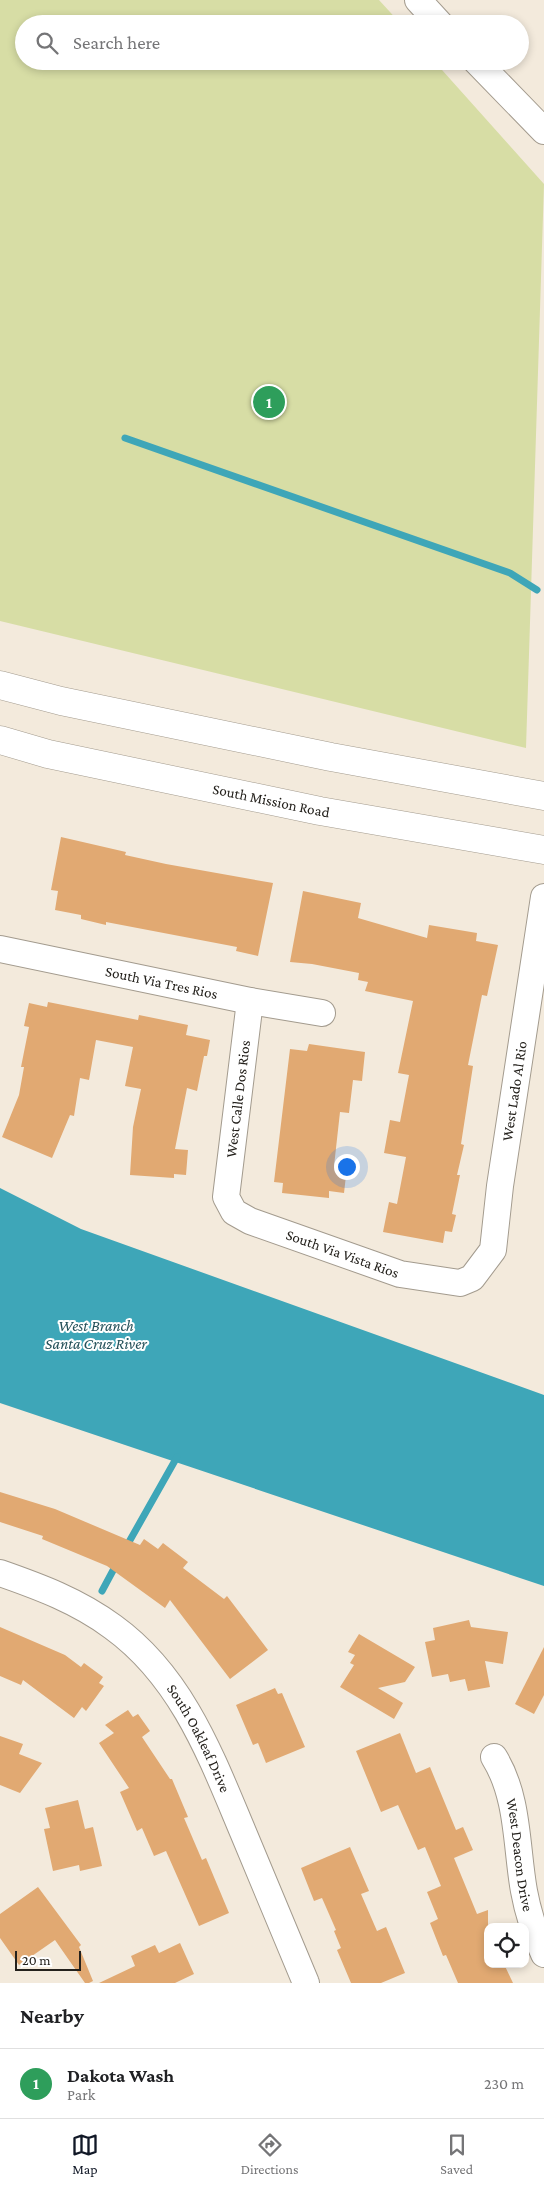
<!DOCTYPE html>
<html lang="en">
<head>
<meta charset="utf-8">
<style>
	:root { --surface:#fff; --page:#f2f2f2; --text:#202124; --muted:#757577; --line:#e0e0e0; --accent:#111827 }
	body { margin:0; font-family:"Crimson Pro",serif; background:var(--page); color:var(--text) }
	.controls { position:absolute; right:15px; bottom:15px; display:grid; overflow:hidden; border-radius:10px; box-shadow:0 2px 8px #0003 }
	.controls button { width:45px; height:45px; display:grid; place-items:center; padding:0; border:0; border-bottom:1px solid var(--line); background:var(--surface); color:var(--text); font:25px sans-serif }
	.scale { position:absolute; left:15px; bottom:12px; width:66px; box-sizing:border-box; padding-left:5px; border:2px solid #24211c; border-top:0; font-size:14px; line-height:18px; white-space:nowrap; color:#24211c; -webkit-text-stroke:4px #fff; paint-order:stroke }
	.you { position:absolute; left:346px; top:1166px; width:18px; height:18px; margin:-12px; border:4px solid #fff; border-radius:50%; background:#1a73e8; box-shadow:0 0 0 8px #1a73e833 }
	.badge { display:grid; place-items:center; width:32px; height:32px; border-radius:50%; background:var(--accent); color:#fff; font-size:16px; font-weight:700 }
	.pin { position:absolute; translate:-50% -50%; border:2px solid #fff; box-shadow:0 1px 5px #0006 }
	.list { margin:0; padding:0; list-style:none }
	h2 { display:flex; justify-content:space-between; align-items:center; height:65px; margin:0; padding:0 20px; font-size:21px }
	h2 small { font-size:16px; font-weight:400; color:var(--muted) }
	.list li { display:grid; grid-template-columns:32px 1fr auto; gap:15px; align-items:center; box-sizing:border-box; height:70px; padding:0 20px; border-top:1px solid var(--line) }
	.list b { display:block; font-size:19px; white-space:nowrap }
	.list p { margin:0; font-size:16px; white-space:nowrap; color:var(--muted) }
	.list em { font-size:16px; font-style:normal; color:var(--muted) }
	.icon { flex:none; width:28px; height:28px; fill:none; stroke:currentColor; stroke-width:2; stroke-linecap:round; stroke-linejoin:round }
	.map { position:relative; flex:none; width:544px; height:1983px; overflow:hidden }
	.search { position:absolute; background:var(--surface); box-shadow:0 2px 8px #0003; left:15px; right:15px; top:15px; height:55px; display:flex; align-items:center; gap:12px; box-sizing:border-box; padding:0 18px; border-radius:28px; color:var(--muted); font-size:19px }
	.sheet { height:135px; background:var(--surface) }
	nav { display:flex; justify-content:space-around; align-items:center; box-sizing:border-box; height:70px; border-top:1px solid var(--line); background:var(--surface); font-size:14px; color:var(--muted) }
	nav a { display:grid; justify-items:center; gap:2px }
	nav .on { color:var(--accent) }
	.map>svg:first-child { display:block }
	.green { fill:#d7dda5 }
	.water { fill:#3ea6b8 }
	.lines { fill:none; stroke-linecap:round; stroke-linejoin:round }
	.stream { stroke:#3ea6b8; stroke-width:7 }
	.building { fill:#e1a972 }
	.street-casing { stroke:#a39b8e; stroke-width:28 }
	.secondary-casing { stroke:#a39b8e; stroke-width:29 }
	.street { stroke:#fff; stroke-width:26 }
	.secondary { stroke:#fff; stroke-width:28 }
	.labels { text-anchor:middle; stroke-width:4; stroke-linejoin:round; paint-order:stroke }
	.street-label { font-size:15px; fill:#24211c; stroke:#fff }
	.water-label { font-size:16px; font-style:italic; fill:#235059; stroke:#fff }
</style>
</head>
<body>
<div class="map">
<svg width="544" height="1983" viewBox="0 0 544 1983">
	<rect width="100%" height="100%" fill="#f3eadc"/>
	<path class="green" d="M0 0H379L401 24H24V61H434L544 184 526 748 0 621Z"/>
	<path class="water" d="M0 1188 81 1229 544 1395V1586L0 1403Z"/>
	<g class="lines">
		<g class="stream">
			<path d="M125 438 510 573 537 590"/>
			<path d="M125 1549 177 1457"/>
			<path d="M102 1591 117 1563"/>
		</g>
	</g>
	<g class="building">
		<path d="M61 837 126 852 125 855 166 864 273 883 258 956 236 951 237 947 106 922V925L81 919V915L55 910 58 891 51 890Z"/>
		<path d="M303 891 361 903 358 918 427 938 429 925 477 933 476 941 498 945 487 996 482 995 468 1065 473 1066 461 1144 464 1145 457 1175H460L452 1214 456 1215 452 1232 445 1231 443 1243 383 1232 389 1202 397 1204 406 1157 384 1153 390 1120 400 1122 409 1075 398 1073 413 1001 365 991 368 982 358 980 359 973 312 964 290 962Z"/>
		<path d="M48 1002 138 1020 139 1015 188 1025 186 1035 210 1040 207 1056H204L197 1091 187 1088 175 1149 188 1150 186 1175 174 1174V1178L130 1175 133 1127 141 1089 125 1086 133 1047 96 1040 89 1080 80 1078 74 1116 70 1115 52 1158 2 1137 19 1095 24 1067H21L29 1027 24 1026 29 1003 47 1007Z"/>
		<path d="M309 1044 365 1052 362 1081 353 1080 349 1113 340 1112 334 1166 347 1167 344 1193 329 1191V1198L282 1193 283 1183 274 1182 290 1049 307 1051Z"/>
		<path d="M0 1492 55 1509 140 1545 144 1539 158 1549 163 1543 188 1562 183 1568 224 1599 227 1596 268 1650 230 1679 170 1600 165 1608 107 1566 42 1539 43 1536 0 1522Z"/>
		<path d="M469 1620 471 1627 508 1632 503 1664 485 1661 490 1687 468 1691 465 1679 450 1682 448 1674 432 1677 425 1642 435 1640 433 1628Z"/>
		<path d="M0 1627 65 1655 81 1667 84 1663 103 1677 99 1683 104 1686 86 1711 82 1707 74 1718 23 1680 21 1685 0 1676Z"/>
		<path d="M359 1634 415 1667 405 1682 378 1688 403 1703 394 1719 340 1687 354 1665 350 1663 355 1655 348 1652Z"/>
		<path d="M544 1647V1695L534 1714 515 1704Z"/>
		<path d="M275 1688 278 1694 282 1693 305 1747 266 1763 258 1743 253 1745 236 1705Z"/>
		<path d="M128 1710 133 1717 138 1714 150 1731 142 1737 170 1779H172L188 1817 184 1818 202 1860 206 1858 229 1913 199 1926 166 1851 154 1856 142 1828 137 1831 120 1792 129 1788 99 1743 114 1733 105 1725Z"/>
		<path d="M400 1733 416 1773 430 1767 456 1830 463 1827 473 1850 454 1858 477 1914 488 1910V1964H504L513 1983H458L446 1955 443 1956 430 1923 438 1919 427 1892 441 1886 425 1847 418 1850 398 1805 381 1812 356 1751Z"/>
		<path d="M0 1736 23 1744 19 1754 42 1763 20 1793 0 1785Z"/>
		<path d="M78 1800 85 1829 93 1827 102 1866 80 1871 79 1865 53 1871 44 1829 50 1828 45 1808Z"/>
		<path d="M350 1847 369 1891 361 1894 377 1931 386 1927 405 1973 381 1983H351L337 1950 341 1948 334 1931 336 1930 322 1898 314 1901 301 1868Z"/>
		<path d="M38 1887 81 1945 79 1947 93 1981 89 1983H85L55 1940 19 1965 0 1938V1914Z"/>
		<path d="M180 1943 194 1974 175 1983H99L135 1966 131 1956 155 1945 159 1953Z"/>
	</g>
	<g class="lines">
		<defs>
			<g id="street">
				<path d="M418 0 440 24"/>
				<path d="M476 61 544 131"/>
				<path id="s1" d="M0 949 250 1001 322 1013"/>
				<path id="s2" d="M250 1001 226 1197 234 1212 250 1221 400 1274 460 1283 472 1278 493 1250 500 1186 544 897"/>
				<path id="s3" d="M0 1573C40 1587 78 1601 113 1627 182 1677 211 1756 243 1832 264 1883 285 1933 306 1983"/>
				<path id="s4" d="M494 1757C519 1797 516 1847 524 1891 528 1913 535 1934 544 1954"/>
			</g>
			<g id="secondary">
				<path d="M0 685 61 701 331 757 544 796"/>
				<path id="s5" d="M0 740 48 754 320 811 544 850"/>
			</g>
		</defs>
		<use href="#street" class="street-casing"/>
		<use href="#secondary" class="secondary-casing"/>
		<use href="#street" class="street"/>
		<use href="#secondary" class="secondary"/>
	</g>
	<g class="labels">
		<g class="street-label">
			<text dy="5" stroke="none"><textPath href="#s5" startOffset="278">South Mission Road</textPath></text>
			<text dy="5" stroke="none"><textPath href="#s1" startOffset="165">South Via Tres Rios</textPath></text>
			<text dy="5" stroke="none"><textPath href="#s2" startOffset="661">West Lado Al Rio</textPath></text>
			<text transform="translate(238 1099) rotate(-83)" y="5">West Calle Dos Rios</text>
			<text dy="5" stroke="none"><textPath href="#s2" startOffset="331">South Via Vista Rios</textPath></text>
			<text dy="5" stroke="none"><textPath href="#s3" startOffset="268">South Oakleaf Drive</textPath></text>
			<text dy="5" stroke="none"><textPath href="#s4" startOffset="102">West Deacon Drive</textPath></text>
		</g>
		<g class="water-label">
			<text x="96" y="1331">West Branch<tspan x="96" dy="18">Santa Cruz River</tspan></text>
		</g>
	</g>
</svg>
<div class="controls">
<button><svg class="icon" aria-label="locate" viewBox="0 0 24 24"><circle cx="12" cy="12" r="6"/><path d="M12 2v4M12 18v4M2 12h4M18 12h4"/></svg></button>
</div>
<div class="scale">20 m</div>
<div class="you"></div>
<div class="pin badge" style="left:269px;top:402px;background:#2e9e5b">1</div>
<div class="search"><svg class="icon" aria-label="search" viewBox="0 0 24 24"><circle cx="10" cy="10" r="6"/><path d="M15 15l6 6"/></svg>Search here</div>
</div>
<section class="sheet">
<h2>Nearby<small></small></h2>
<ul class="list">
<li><span class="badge" style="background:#2e9e5b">1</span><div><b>Dakota Wash</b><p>Park</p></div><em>230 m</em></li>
</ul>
</section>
<nav>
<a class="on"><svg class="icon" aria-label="map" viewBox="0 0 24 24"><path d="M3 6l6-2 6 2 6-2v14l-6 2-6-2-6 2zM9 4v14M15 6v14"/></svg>Map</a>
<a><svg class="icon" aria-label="directions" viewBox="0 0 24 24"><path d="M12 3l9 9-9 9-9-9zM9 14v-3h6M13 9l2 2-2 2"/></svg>Directions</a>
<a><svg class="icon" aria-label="saved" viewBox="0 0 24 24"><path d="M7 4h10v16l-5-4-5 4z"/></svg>Saved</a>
</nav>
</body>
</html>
